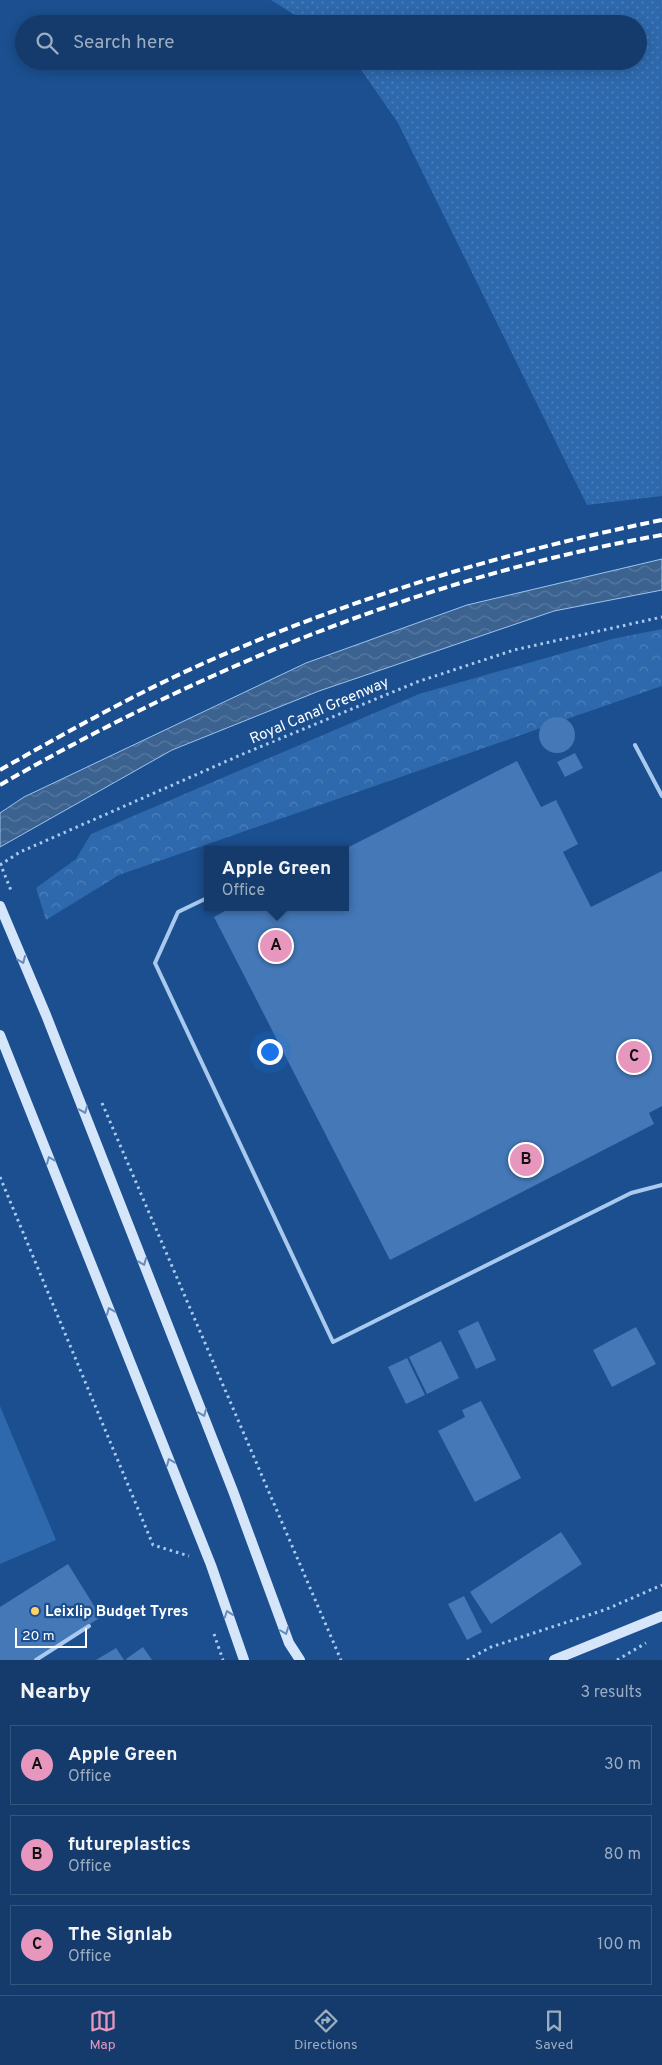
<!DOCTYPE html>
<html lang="en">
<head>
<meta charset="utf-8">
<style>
	:root { --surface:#143b6b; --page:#214673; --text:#f1f3f6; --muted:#9dadc1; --line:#33557e; --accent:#e797bd }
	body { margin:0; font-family:Overpass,sans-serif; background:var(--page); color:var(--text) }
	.scale { position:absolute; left:15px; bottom:12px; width:72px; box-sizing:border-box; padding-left:5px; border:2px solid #fff; border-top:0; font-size:14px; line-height:18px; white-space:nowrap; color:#fff; -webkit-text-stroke:4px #1b4f8f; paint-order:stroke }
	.you { position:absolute; left:269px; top:1051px; width:18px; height:18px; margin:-12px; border:4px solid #fff; border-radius:50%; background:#1a73e8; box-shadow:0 0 0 8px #1a73e833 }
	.badge { display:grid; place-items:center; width:32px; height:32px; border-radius:50%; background:var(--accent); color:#111; font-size:16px; font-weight:700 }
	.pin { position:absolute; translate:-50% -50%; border:2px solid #fff; box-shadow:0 1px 5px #0006 }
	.popup { position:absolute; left:204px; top:846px; width:145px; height:65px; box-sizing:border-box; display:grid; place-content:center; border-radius:0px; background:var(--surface); filter:drop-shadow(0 1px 4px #0005); font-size:16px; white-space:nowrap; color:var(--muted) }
	.popup b { font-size:19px; color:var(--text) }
	.popup::after { content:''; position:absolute; left:50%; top:100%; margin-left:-10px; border:10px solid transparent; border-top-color:var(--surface) }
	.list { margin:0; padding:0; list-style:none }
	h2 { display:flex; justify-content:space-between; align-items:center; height:65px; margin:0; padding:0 20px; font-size:21px }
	h2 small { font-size:16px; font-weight:400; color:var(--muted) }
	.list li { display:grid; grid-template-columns:32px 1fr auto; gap:15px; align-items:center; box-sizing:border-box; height:80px; margin:0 10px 10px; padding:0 10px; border:1px solid var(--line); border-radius:0px }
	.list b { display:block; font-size:19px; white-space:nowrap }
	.list p { margin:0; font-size:16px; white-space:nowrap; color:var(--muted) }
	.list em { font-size:16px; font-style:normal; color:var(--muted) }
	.icon { flex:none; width:28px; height:28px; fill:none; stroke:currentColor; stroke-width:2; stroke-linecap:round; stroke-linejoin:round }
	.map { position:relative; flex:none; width:662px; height:1660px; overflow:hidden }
	.search { position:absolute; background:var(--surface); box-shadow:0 2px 12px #0003; left:15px; right:15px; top:15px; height:55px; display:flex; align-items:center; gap:12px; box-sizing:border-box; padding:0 18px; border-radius:28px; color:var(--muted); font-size:19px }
	.sheet { height:335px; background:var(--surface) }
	nav { display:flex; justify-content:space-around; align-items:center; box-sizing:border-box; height:70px; border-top:1px solid var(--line); background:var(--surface); font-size:14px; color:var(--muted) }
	nav a { display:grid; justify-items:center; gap:2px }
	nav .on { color:var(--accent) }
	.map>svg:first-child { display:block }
	.grass { fill:url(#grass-dots) }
	.forest { fill:url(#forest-crowns) }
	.park { fill:#2e69ad }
	.water { fill:url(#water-waves); stroke:#9cc4f0 }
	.building { fill:#4478b7 }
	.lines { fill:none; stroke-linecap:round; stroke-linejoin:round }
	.path { stroke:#a9c9ee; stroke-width:3; stroke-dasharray:2.5 4; stroke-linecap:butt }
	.lane { stroke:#a9c9ee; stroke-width:4 }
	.secondary { stroke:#d6e6fa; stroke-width:10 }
	.rail { stroke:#fff; stroke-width:4; stroke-dasharray:9 4; stroke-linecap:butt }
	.oneway { stroke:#668bba }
	.poi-dot { fill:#ffd166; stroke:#1b4f8f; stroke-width:2 }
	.labels { text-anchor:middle; stroke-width:4.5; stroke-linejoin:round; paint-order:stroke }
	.street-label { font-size:15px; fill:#fff; stroke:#1b4f8f }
	.poi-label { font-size:15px; font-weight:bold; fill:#fff; stroke:#1b4f8f; text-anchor:start }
</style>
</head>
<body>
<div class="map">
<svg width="662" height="1660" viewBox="0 0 662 1660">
	<defs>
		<pattern id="grass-dots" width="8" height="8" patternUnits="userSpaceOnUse" patternTransform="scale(1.25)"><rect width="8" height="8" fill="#2e69ad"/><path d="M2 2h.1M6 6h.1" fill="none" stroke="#4d80b9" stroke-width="1.8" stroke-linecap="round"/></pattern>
		<pattern id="forest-crowns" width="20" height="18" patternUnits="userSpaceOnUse" patternTransform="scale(1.25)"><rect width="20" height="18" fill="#2e69ad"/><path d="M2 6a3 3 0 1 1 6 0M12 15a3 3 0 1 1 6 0" fill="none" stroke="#4d80b9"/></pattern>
		<pattern id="water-waves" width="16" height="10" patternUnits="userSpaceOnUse" patternTransform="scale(1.25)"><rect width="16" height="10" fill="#3c6290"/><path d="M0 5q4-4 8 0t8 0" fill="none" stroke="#597aa1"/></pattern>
	</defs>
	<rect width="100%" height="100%" fill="#1b4f8f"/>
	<path class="grass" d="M271 0H662V496L587 505 398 123 355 61H638V24H309Z"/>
	<path class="forest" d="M662 629V686L119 875 46 920 36 888 76 859 91 834 419 694 612 639Z"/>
	<path class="park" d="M0 1406 56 1540 0 1564Z"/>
	<path class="water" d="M662 559V590L554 611 319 691 172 750 0 847V813L24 797 306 663 467 605Z"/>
	<g class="building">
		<circle cx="557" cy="735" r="18"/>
		<path d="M575 753 583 768 565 777 557 762Z"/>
		<path d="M517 761 541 807 556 800 578 844 563 852 591 907 662 871V1106L649 1113 654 1124 390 1260 214 917 232 907H345V849Z"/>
		<path d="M478 1321 496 1360 476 1369 458 1331Z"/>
		<path d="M636 1327 656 1364 612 1387 593 1350Z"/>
		<path d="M441 1341 459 1378 427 1394 409 1357Z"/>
		<path d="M407 1358 425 1395 406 1404 388 1367Z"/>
		<path d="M481 1401 521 1478 475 1502 438 1431 465 1417 462 1410Z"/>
		<path d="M561 1532 582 1564 491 1624 470 1592Z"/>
		<path d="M68 1564 101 1617 33 1660H0V1607Z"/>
		<path d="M464 1596 482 1632 467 1640 448 1604Z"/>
		<path d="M143 1647 152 1660H127L126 1659Z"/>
		<path d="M116 1648 124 1660H96Z"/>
	</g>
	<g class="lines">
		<g class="path">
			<path d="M0 863 12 893"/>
			<path d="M0 865 20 852 243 754 417 682 514 650 662 617"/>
			<path d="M102 1103 341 1660"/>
			<path d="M0 1177 153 1545 189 1556"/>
			<path d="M214 1634 223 1660"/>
			<path d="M467 1660 491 1647 607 1609 662 1585"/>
			<path d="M617 1660 646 1643"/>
		</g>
		<g class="lane">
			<path d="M635 745 662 796"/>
			<path d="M207 898 178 912 155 963 333 1342 631 1193 662 1185"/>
			<path d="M36 1660 89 1626"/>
		</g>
		<g class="secondary">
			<path d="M0 906 46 1015 233 1491 289 1643 300 1660"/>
			<path d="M0 1035 211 1565 244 1660"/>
			<path d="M554 1660 662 1616"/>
		</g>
		<g class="rail">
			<path d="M0 770C69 731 138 692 211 660 355 597 508 551 662 520"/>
			<path d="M0 785C205 667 428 576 662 535"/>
		</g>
	</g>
	<defs><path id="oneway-chevron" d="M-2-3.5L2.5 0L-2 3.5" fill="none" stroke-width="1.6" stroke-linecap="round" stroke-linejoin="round" transform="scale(1.25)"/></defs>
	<g class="oneway">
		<use href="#oneway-chevron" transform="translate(22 960) rotate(67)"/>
		<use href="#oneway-chevron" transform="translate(84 1110) rotate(68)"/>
		<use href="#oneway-chevron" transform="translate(50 1160) rotate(-112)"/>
		<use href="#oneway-chevron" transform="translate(143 1262) rotate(68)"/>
		<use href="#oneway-chevron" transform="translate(110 1311) rotate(-112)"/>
		<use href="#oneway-chevron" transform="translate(203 1413) rotate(68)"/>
		<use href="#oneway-chevron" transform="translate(170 1462) rotate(-112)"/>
		<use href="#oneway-chevron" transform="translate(228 1614) rotate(-109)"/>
		<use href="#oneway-chevron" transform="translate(285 1631) rotate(69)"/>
	</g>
	<circle class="poi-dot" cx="35" cy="1611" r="5"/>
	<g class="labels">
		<g class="street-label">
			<text transform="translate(319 710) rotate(-23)" y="5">Royal Canal Greenway</text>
		</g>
		<g class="poi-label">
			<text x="45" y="1616">Leixlip Budget Tyres</text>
		</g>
	</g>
</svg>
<div class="scale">20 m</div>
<div class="you"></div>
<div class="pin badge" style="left:276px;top:946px">A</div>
<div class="popup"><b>Apple Green</b>Office</div>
<div class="pin badge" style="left:526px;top:1160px">B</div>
<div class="pin badge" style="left:634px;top:1057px">C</div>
<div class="search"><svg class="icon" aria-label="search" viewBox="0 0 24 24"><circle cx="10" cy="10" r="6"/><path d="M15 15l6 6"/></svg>Search here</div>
</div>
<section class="sheet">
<h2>Nearby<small>3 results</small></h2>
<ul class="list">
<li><span class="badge">A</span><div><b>Apple Green</b><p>Office</p></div><em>30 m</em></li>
<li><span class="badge">B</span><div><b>futureplastics</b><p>Office</p></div><em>80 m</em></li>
<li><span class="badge">C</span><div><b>The Signlab</b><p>Office</p></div><em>100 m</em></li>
</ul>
</section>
<nav>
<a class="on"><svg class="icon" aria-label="map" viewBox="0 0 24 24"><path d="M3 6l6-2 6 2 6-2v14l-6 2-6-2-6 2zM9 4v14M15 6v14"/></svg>Map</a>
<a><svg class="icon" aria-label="directions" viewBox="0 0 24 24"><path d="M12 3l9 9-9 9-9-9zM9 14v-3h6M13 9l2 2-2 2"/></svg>Directions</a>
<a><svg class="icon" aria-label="saved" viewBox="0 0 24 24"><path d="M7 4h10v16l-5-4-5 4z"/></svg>Saved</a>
</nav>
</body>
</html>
